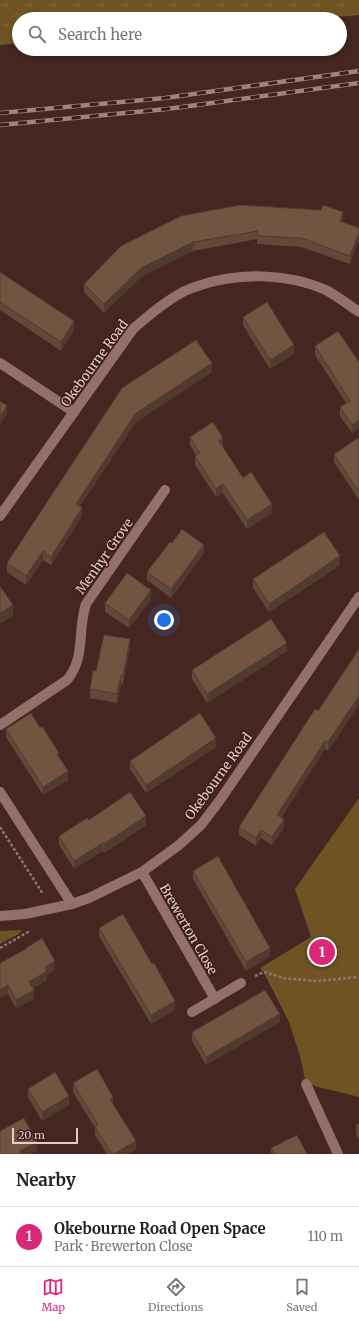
<!DOCTYPE html>
<html lang="en">
<head>
<meta charset="utf-8">
<style>
	:root { --surface:#fff; --page:#f6f6f6; --text:#222; --muted:#767676; --line:#e0e0e0; --accent:#db2777 }
	body { margin:0; font-family:Merriweather,serif; background:var(--page); color:var(--text) }
	.scale { position:absolute; left:12px; bottom:10px; width:66px; box-sizing:border-box; padding-left:4px; border:2px solid #e3cdca; border-top:0; font-size:11px; line-height:14px; white-space:nowrap; color:#e3cdca; -webkit-text-stroke:3px #3b1c18; paint-order:stroke }
	.you { position:absolute; left:164px; top:620px; width:14px; height:14px; margin:-10px; border:3px solid #fff; border-radius:50%; background:#1a73e8; box-shadow:0 0 0 6px #1a73e833 }
	.badge { display:grid; place-items:center; width:26px; height:26px; border-radius:50%; background:var(--accent); color:#fff; font-size:13px; font-weight:700 }
	.pin { position:absolute; translate:-50% -50%; border:2px solid #fff; box-shadow:0 1px 4px #0006 }
	.list { margin:0; padding:0; list-style:none }
	h2 { display:flex; justify-content:space-between; align-items:center; height:52px; margin:0; padding:0 16px; font-size:17px }
	h2 small { font-size:13px; font-weight:400; color:var(--muted) }
	.list li { display:grid; grid-template-columns:26px 1fr auto; gap:12px; align-items:center; box-sizing:border-box; height:60px; padding:0 16px; border-top:1px solid var(--line) }
	.list b { display:block; font-size:15px; white-space:nowrap }
	.list p { margin:0; font-size:13px; white-space:nowrap; color:var(--muted) }
	.list em { font-size:13px; font-style:normal; color:var(--muted) }
	.icon { flex:none; width:22px; height:22px; fill:none; stroke:currentColor; stroke-width:2; stroke-linecap:round; stroke-linejoin:round }
	.map { position:relative; flex:none; width:359px; height:1154px; overflow:hidden }
	.search { position:absolute; background:var(--surface); box-shadow:0 2px 6px #0003; left:12px; right:12px; top:12px; height:44px; display:flex; align-items:center; gap:10px; box-sizing:border-box; padding:0 14px; border-radius:22px; color:var(--muted); font-size:15px }
	.sheet { height:112px; background:var(--surface) }
	nav { display:flex; justify-content:space-around; align-items:center; box-sizing:border-box; height:56px; border-top:1px solid var(--line); background:var(--surface); font-size:11px; color:var(--muted) }
	nav a { display:grid; justify-items:center; gap:2px }
	nav .on { color:var(--accent) }
	.map>svg:first-child { display:block }
	.grass { fill:url(#grass-tufts) }
	.park { fill:#6f5323 }
	.lines { fill:none; stroke-linecap:round; stroke-linejoin:round }
	.path { stroke:#8f7470; stroke-width:2.5; stroke-dasharray:3 2; stroke-linecap:butt }
	.service { stroke:#956f69; stroke-width:10 }
	.minor { stroke:#956f69; stroke-width:10 }
	.rail-casing { stroke:#9e8480; stroke-width:4.5 }
	.rail { stroke:#3b1c18; stroke-width:3; stroke-dasharray:9; stroke-linecap:butt }
	.wall { fill:#624838 }
	.shaded-wall { fill:#503b2e }
	.building { fill:#725441; stroke:#503b2e }
	.labels { text-anchor:middle; stroke-width:3; stroke-linejoin:round; paint-order:stroke }
	.street-label { font-size:13px; fill:#e3cdca; stroke:#3b1c18 }
</style>
</head>
<body>
<div class="map">
<svg width="359" height="1154" viewBox="0 0 359 1154">
	<defs>
		<pattern id="grass-tufts" width="24" height="20" patternUnits="userSpaceOnUse"><rect width="24" height="20" fill="#6f5323"/><path d="M3 7l-1-3M5 7V3M7 7l1-3M15 17l-1-3M17 17v-4M19 17l1-3" fill="none" stroke="#836b42"/></pattern>
	</defs>
	<rect width="100%" height="100%" fill="#462621"/>
	<g class="grass">
		<path d="M0 0H359V15L310 19H19V43L0 45Z"/>
		<path d="M22 930 20 933 0 944V931Z"/>
	</g>
	<path class="park" d="M359 798V1097L306 1084 300 1056 289 1022 264 973 260 968 311 937 295 889Z"/>
	<g class="lines">
		<g class="path">
			<path d="M0 827 43 894"/>
			<path d="M0 948 28 932V930"/>
			<path d="M255 976 264 972 284 978 316 981 359 977"/>
		</g>
		<path class="service" d="M306 1084 338 1154"/>
		<g class="minor">
			<path d="M0 363 74 412"/>
			<path d="M0 516 133 329C148 316 163 303 181 293 186 290 192 288 198 286 238 272 287 273 326 290 337 296 349 305 359 312"/>
			<path d="M0 725 67 680C86 658 77 630 86 604L165 490"/>
			<path d="M0 792 72 904"/>
			<path d="M142 872 215 999"/>
			<path d="M0 916 25 914 72 904 89 898 142 872 179 845 201 825 220 800 359 597"/>
			<path d="M192 1012 241 983"/>
		</g>
		<defs>
			<g id="rail">
				<path d="M0 113 165 98 359 71"/>
				<path d="M0 125 167 109 359 83"/>
			</g>
		</defs>
		<use href="#rail" class="rail-casing"/>
		<use href="#rail" class="rail"/>
	</g>
	<g class="wall">
		<path d="M343 221V222L359 228 350 264 301 247 257 244V239L193 251 141 277 104 313 84 292V284L121 246Z"/>
		<path d="M0 272 74 330 61 351 0 310Z"/>
		<path d="M243 317 294 354 270 369 243 325Z"/>
		<path d="M315 346 359 362V428L352 433 340 416V407L346 403 315 355Z"/>
		<path d="M212 372 136 422 80 506 82 516 51 565 43 560 26 585 7 572V563L122 388Z"/>
		<path d="M190 437 223 447 243 478 272 513 247 529 223 493 216 497 195 465V456L196 455 190 445Z"/>
		<path d="M359 440V500L334 462V454Z"/>
		<path d="M204 553 171 598 147 580V572Z"/>
		<path d="M340 565 269 612 253 588V579Z"/>
		<path d="M151 599 129 628 105 612V603Z"/>
		<path d="M130 647 123 684H121L117 703 90 698V689L96 671Z"/>
		<path d="M359 649V704L328 751 325 749 281 818 284 828 272 845 261 838 256 846 239 835V827L318 711Z"/>
		<path d="M287 651 207 703 192 679V670Z"/>
		<path d="M6 729 59 758 68 780 43 795 6 737Z"/>
		<path d="M216 747 146 793 130 769V761Z"/>
		<path d="M89 820 146 825 104 853 103 851 74 869 59 845V836Z"/>
		<path d="M193 871 270 956 246 971 193 879Z"/>
		<path d="M99 928 152 964 175 1010 151 1024 99 936Z"/>
		<path d="M26 948 55 970 47 974V980L33 988 34 999 16 1008 8 994 0 998V963L26 950Z"/>
		<path d="M280 1022 206 1065 192 1041V1032Z"/>
		<path d="M73 1083 136 1149 128 1154H107L95 1135V1128L73 1092Z"/>
		<path d="M28 1089 69 1105 42 1121 28 1097Z"/>
		<path d="M359 1124V1140L356 1134V1125Z"/>
		<path d="M271 1148 307 1154H271Z"/>
	</g>
	<g class="shaded-wall">
		<path d="M343 212V221L340 230V221Z"/>
		<path d="M359 232V240L350 264V256Z"/>
		<path d="M193 242V251L141 277 104 313V304L141 268Z"/>
		<path d="M74 321V330L61 351V342Z"/>
		<path d="M294 345V354L270 369V360Z"/>
		<path d="M212 363V372L136 422 76 512V504L136 413Z"/>
		<path d="M7 406V414L0 425V416Z"/>
		<path d="M359 420V428L352 433V425Z"/>
		<path d="M223 438V447L219 450V441Z"/>
		<path d="M223 484V493L216 497V489Z"/>
		<path d="M272 504V513L247 529V520Z"/>
		<path d="M82 508V516L51 565V557Z"/>
		<path d="M204 545V553L171 598V589Z"/>
		<path d="M43 551V560L26 585V576Z"/>
		<path d="M340 556V565L269 612V604Z"/>
		<path d="M151 590V599L129 628V620Z"/>
		<path d="M13 605V616L0 624V613Z"/>
		<path d="M130 639V647L123 684V676Z"/>
		<path d="M287 643V651L207 703V694Z"/>
		<path d="M121 675V684L117 703V694Z"/>
		<path d="M359 696V704L328 751V742Z"/>
		<path d="M216 738V747L146 793V785Z"/>
		<path d="M325 741V749L277 824V815Z"/>
		<path d="M68 771V780L43 795V787Z"/>
		<path d="M146 816V825L104 853V844Z"/>
		<path d="M284 819V828L272 845V837Z"/>
		<path d="M261 830V838L256 846V838Z"/>
		<path d="M103 843V851L74 869V861Z"/>
		<path d="M270 948V956L246 971V962Z"/>
		<path d="M55 961V970L47 974V980L29 990V982L45 967Z"/>
		<path d="M8 985V994L0 998V990Z"/>
		<path d="M34 990V999L16 1008V1000Z"/>
		<path d="M175 1001V1010L151 1024V1015Z"/>
		<path d="M280 1014V1022L206 1065V1057Z"/>
		<path d="M69 1096V1105L42 1121V1112Z"/>
		<path d="M113 1097V1105L110 1099Z"/>
		<path d="M136 1141V1149L128 1154H114Z"/>
		<path d="M37 1142V1151L30 1154H20V1151Z"/>
	</g>
	<g class="building">
		<path d="M240 205 321 210 323 205 343 212 340 221 359 228V232L350 256 301 238 257 236 258 231 193 242 141 268 104 304 84 284 121 246 181 216Z"/>
		<path d="M0 272 74 321 61 342 0 302Z"/>
		<path d="M267 302 294 345 270 360 243 317Z"/>
		<path d="M338 331 359 362V420L352 425 340 407 350 401 315 346Z"/>
		<path d="M196 340 212 363 136 413 76 504 82 508 51 557 43 551 26 576 7 563 122 388Z"/>
		<path d="M0 401 7 406 0 416Z"/>
		<path d="M213 422 223 438 219 441 243 478 251 472 272 504 247 520 223 484 216 489 195 456 200 453 190 437Z"/>
		<path d="M358 438 359 440V492L334 454Z"/>
		<path d="M182 529 204 545 171 589 147 572 170 542 172 543Z"/>
		<path d="M324 532 340 556 269 604 253 579Z"/>
		<path d="M127 573 151 590 129 620 105 603Z"/>
		<path d="M0 586 13 605 0 613Z"/>
		<path d="M271 619 287 643 207 694 192 670Z"/>
		<path d="M104 635 130 639 123 676 121 675 117 694 90 689 93 670 96 671Z"/>
		<path d="M359 649V696L328 742 325 741 277 815 284 819 272 837 261 830 256 838 239 827 315 709 318 711Z"/>
		<path d="M31 713 40 728 42 726 59 753 57 754 68 771 43 787 6 729Z"/>
		<path d="M200 713 216 738 146 785 130 761Z"/>
		<path d="M130 792 146 816 104 844 103 843 74 861 59 836 87 818 89 820Z"/>
		<path d="M218 856 270 948 246 962 193 871Z"/>
		<path d="M123 914 152 964 154 963 175 1001 151 1015 99 928Z"/>
		<path d="M42 938 55 961 45 967 47 971 29 982 34 990 16 1000 8 985 0 990V963L26 949V948Z"/>
		<path d="M265 990 280 1014 206 1057 192 1032Z"/>
		<path d="M97 1069 113 1097 110 1099 136 1141 114 1154H112L95 1127 98 1125 73 1083Z"/>
		<path d="M55 1072 69 1096 42 1112 28 1089Z"/>
		<path d="M24 1118 37 1142 20 1151 21 1154H0V1131Z"/>
		<path d="M359 1124V1131L356 1125Z"/>
		<path d="M297 1135 307 1154H275L271 1148Z"/>
	</g>
	<g class="labels">
		<g class="street-label">
			<text transform="translate(94 363) rotate(-54)" y="5">Okebourne Road</text>
			<text transform="translate(104 556) rotate(-55)" y="5">Menhyr Grove</text>
			<text transform="translate(218 776) rotate(-54)" y="5">Okebourne Road</text>
			<text transform="translate(189 929) rotate(60)" y="5">Brewerton Close</text>
		</g>
	</g>
</svg>
<div class="scale">20 m</div>
<div class="you"></div>
<div class="pin badge" style="left:322px;top:952px">1</div>
<div class="search"><svg class="icon" aria-label="search" viewBox="0 0 24 24"><circle cx="10" cy="10" r="6"/><path d="M15 15l6 6"/></svg>Search here</div>
</div>
<section class="sheet">
<h2>Nearby<small></small></h2>
<ul class="list">
<li><span class="badge">1</span><div><b>Okebourne Road Open Space</b><p>Park · Brewerton Close</p></div><em>110 m</em></li>
</ul>
</section>
<nav>
<a class="on"><svg class="icon" aria-label="map" viewBox="0 0 24 24"><path d="M3 6l6-2 6 2 6-2v14l-6 2-6-2-6 2zM9 4v14M15 6v14"/></svg>Map</a>
<a><svg class="icon" aria-label="directions" viewBox="0 0 24 24"><path d="M12 3l9 9-9 9-9-9zM9 14v-3h6M13 9l2 2-2 2"/></svg>Directions</a>
<a><svg class="icon" aria-label="saved" viewBox="0 0 24 24"><path d="M7 4h10v16l-5-4-5 4z"/></svg>Saved</a>
</nav>
</body>
</html>
